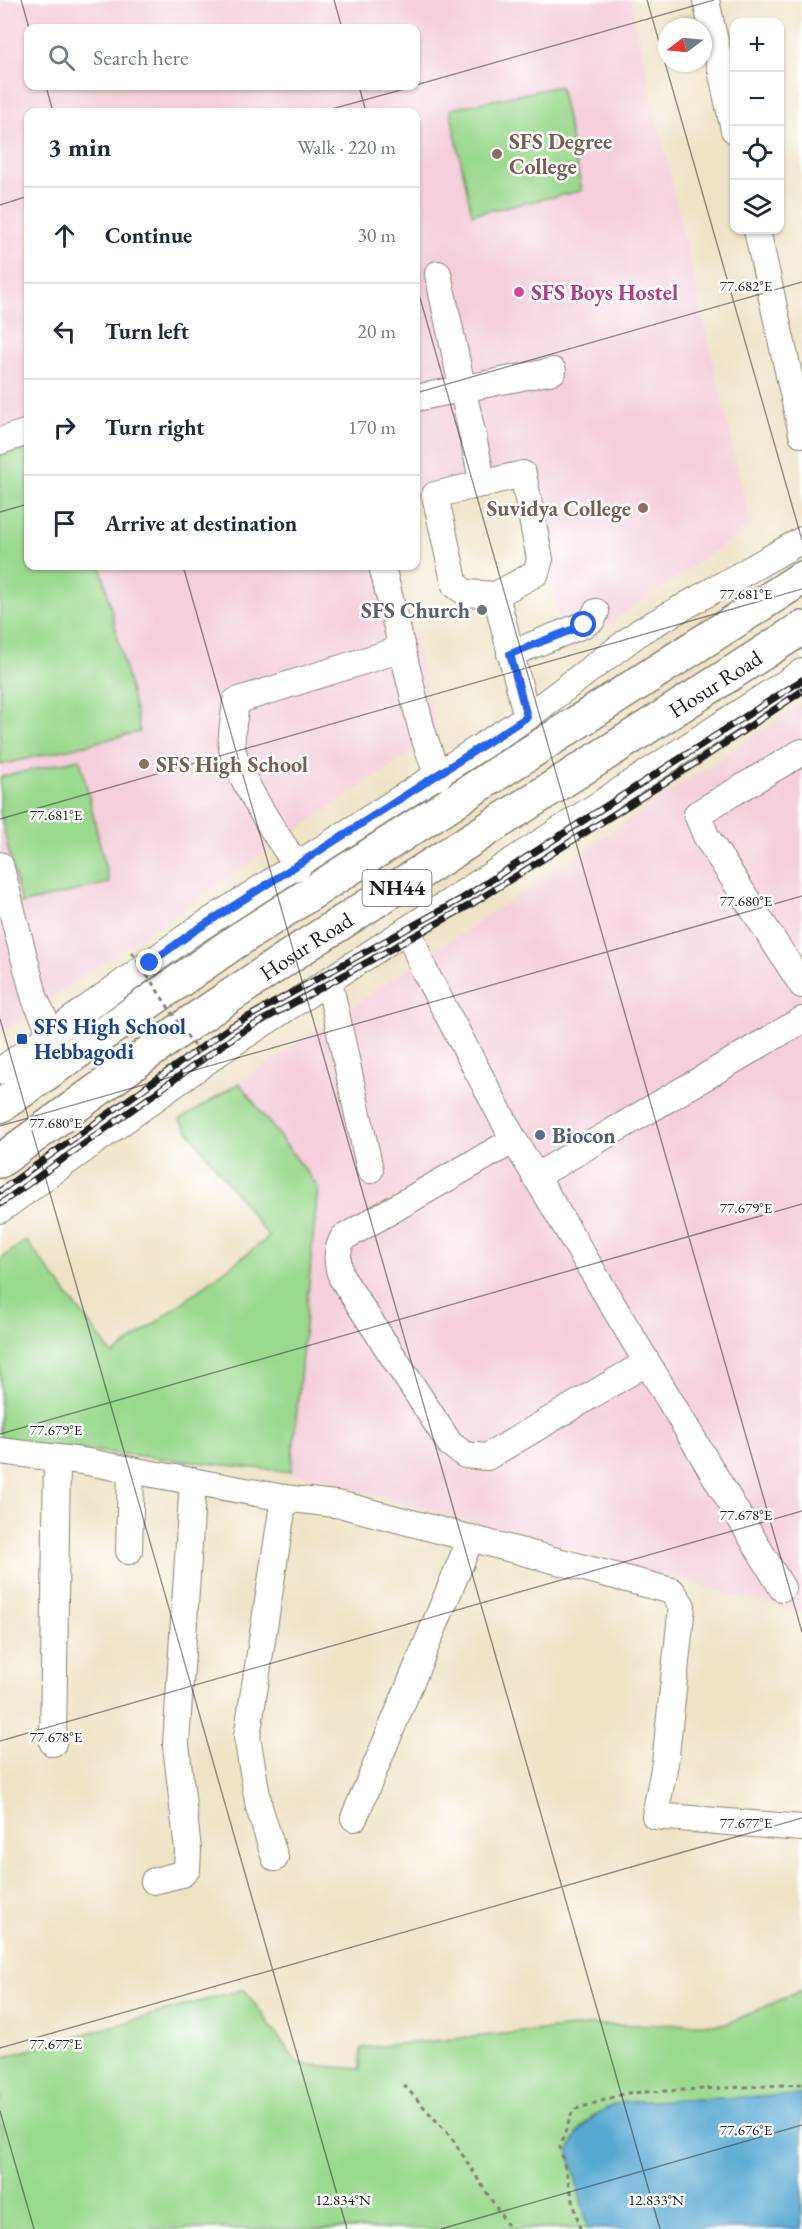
<!DOCTYPE html>
<html lang="en">
<head>
<meta charset="utf-8">
<style>
	:root { --surface:#fff; --page:#f2f2f3; --text:#1f2937; --muted:#747a83; --line:#e0e1e3 }
	body { margin:0; font-family:"EB Garamond",serif; background:var(--page); color:var(--text) }
	.controls { position:absolute; right:18px; top:18px; display:grid; overflow:hidden; border-radius:12px; box-shadow:0 2px 4px #0004 }
	.controls button { width:54px; height:54px; display:grid; place-items:center; padding:0; border:0; border-bottom:2px solid var(--line); background:var(--surface); color:var(--text); font:30px sans-serif }
	.compass { position:absolute; left:658px; top:18px; width:54px; height:54px; border-radius:50%; background:var(--surface); box-shadow:0 2px 4px #0004; rotate:254deg }
	.stop { position:absolute; width:18px; height:18px; margin:-14px; border:4px solid #2563eb; border-radius:50%; background:#fff }
	.stop.end { background:#2563eb; border-color:#fff; box-shadow:0 2px 6px #0008 }
	.list { margin:0; padding:0; list-style:none }
	h2 { display:flex; justify-content:space-between; align-items:center; height:78px; margin:0; padding:0 24px; font-size:26px }
	h2 small { font-size:20px; font-weight:400; color:var(--muted) }
	.list li { display:grid; grid-template-columns:39px 1fr auto; gap:18px; align-items:center; box-sizing:border-box; height:96px; padding:0 24px; border-top:2px solid var(--line) }
	.list b { display:block; font-size:22px; white-space:nowrap }
	.list em { font-size:20px; font-style:normal; color:var(--muted) }
	.icon { flex:none; width:33px; height:33px; fill:none; stroke:currentColor; stroke-width:2; stroke-linecap:round; stroke-linejoin:round }
	.map { position:relative; flex:none; width:802px; height:2229px; overflow:hidden }
	.search { position:absolute; background:var(--surface); box-shadow:0 2px 4px #0004; left:24px; top:24px; width:396px; height:66px; display:flex; align-items:center; gap:15px; box-sizing:border-box; padding:0 21px; border-radius:12px; color:var(--muted); font-size:22px }
	.panel { position:absolute; background:var(--surface); box-shadow:0 2px 4px #0004; left:24px; top:108px; width:396px; height:462px; border-radius:12px }
	.map>svg:first-child { display:block }
	.built { fill:#f5cfdb; fill-rule:evenodd }
	.green { fill:#9bd98f; stroke:#5c7a56; stroke-width:1.5 }
	.water { fill:#56a8d1; stroke:#396276; stroke-width:1.5 }
	.lines { fill:none; stroke-linecap:round; stroke-linejoin:round }
	.minor-casing { stroke:#858070; stroke-width:28 }
	.highway-casing { stroke:#858070; stroke-width:36 }
	.path { stroke:#858070; stroke-width:3; stroke-dasharray:4.5 4.5; stroke-linecap:butt }
	.minor { stroke:#fff; stroke-width:26 }
	.highway { stroke:#fff; stroke-width:33 }
	.rail-casing { stroke:#1c1c1c; stroke-width:7 }
	.rail { stroke:#fff; stroke-width:4.5; stroke-dasharray:14; stroke-linecap:butt }
	.path-bridge { stroke:#858070; stroke-width:3; stroke-dasharray:4.5 4.5; stroke-linecap:butt }
	.route { stroke:#2563eb; stroke-width:8 }
	.ticks { fill:none; stroke:#1c1c1c; stroke-width:1.5; stroke-opacity:0.45 }
	.education-dot { fill:#8d6e63; stroke:#fff; stroke-width:2 }
	.hotel-dot { fill:#d1479c; stroke:#fff; stroke-width:2 }
	.worship-dot { fill:#6b7280; stroke:#fff; stroke-width:2 }
	.transit-dot { fill:#1a4fb4; stroke:#fff; stroke-width:2 }
	.service-dot { fill:#5c6f8a; stroke:#fff; stroke-width:2 }
	.labels { text-anchor:middle; stroke-width:5; stroke-linejoin:round; paint-order:stroke }
	.shield { fill:#fff; stroke:#606060; stroke-width:1.5 }
	.shield-label { font-size:21px; font-weight:bold; fill:#1c1c1c }
	.education-label { font-size:22px; font-weight:bold; fill:#785e54; stroke:#fff; text-anchor:start }
	.hotel-label { font-size:22px; font-weight:bold; fill:#b23c85; stroke:#fff; text-anchor:start }
	.worship-label { font-size:22px; font-weight:bold; fill:#5b616d; stroke:#fff; text-anchor:end }
	.street-label { font-size:22px; fill:#1c1c1c; stroke:#fff }
	.transit-label { font-size:22px; font-weight:bold; fill:#164399; stroke:#fff; text-anchor:start }
	.service-label { font-size:22px; font-weight:bold; fill:#4e5e75; stroke:#fff; text-anchor:start }
	.ticks-label { font-size:15px; text-anchor:middle; fill:#1c1c1c; stroke:#fff; stroke-width:5; stroke-linejoin:round; paint-order:stroke }
</style>
</head>
<body>
<div class="map">
<svg width="802" height="2229" viewBox="0 0 802 2229">
	<rect width="100%" height="100%" fill="#fff"/>
	<filter id="ink" filterUnits="userSpaceOnUse"><feTurbulence type="fractalNoise" baseFrequency=".0167" numOctaves="2"/><feDisplacementMap in="SourceGraphic" scale="12" xChannelSelector="R" yChannelSelector="G"/><feConvolveMatrix kernelMatrix="1 2 1 2 8 2 1 2 1" color-interpolation-filters="sRGB"/></filter>
	<filter id="wash" filterUnits="userSpaceOnUse"><feTurbulence type="fractalNoise" baseFrequency=".008" numOctaves="4" result="noise"/><feDisplacementMap in="SourceGraphic" scale="24" xChannelSelector="R" yChannelSelector="G"/><feGaussianBlur stdDeviation="1.35" result="paint"/><feColorMatrix in="noise" values="0 0 0 0 0 0 0 0 0 0 0 0 0 0 0 0 0 1.4 0 .05"/><feComposite in="paint" operator="in"/></filter>
	<g filter="url(#wash)">
		<rect width="100%" height="100%" fill="#eee3c5"/>
		<g class="built">
			<path d="M0 0H630L751 526 565 654 531 466 416 490V112H28V566H396L438 734 0 1033ZM28 28H416V86H28Z"/>
			<path d="M802 703V1614L291 1472 318 1187 239 1083Z"/>
		</g>
		<g class="green">
			<path d="M560 86 582 191 472 214 450 109Z"/>
			<path d="M28 449V566H101L140 732 0 765V455Z"/>
			<path d="M80 759 109 883 21 904 0 813V777Z"/>
			<path d="M239 1083 318 1187 291 1472 0 1441V1260L26 1240 113 1355 269 1237 180 1120Z"/>
			<path d="M244 1989 298 2064 360 2069 361 2048 595 2025 727 2024 802 1990V2095L622 2102 592 2116 578 2132 569 2151 588 2229H0V2058Z"/>
		</g>
		<path class="water" d="M802 2095V2229H588L569 2151C579 2126 596 2110 622 2102Z"/>
	</g>
	<g filter="url(#ink)">
		<g class="lines">
			<defs>
				<g id="minor">
					<path d="M706 0 734 130"/>
					<path d="M757 230 802 434"/>
					<path d="M438 274 483 484"/>
					<path d="M416 398 553 371"/>
					<path d="M0 441 28 432"/>
					<path d="M382 566 422 731 438 777"/>
					<path d="M496 595 536 573 540 559 523 474 435 495 455 585 466 593 496 595 527 717"/>
					<path d="M510 654 583 625 592 620 596 612"/>
					<path d="M802 752 697 814 706 836 802 985"/>
					<path d="M0 865 35 999 52 1035"/>
					<path d="M298 867C279 840 239 780 232 748 230 734 235 715 236 701L402 649"/>
					<path d="M408 929 424 970 514 1140 782 1588"/>
					<path d="M329 981 370 1170"/>
					<path d="M0 1071 193 932 527 717 641 631 802 540"/>
					<path d="M514 1140 343 1238C336 1251 336 1264 342 1278L450 1444 465 1455 487 1457 646 1363"/>
					<path d="M535 1177 802 1020"/>
					<path d="M0 1210 221 1051 802 672"/>
					<path d="M0 1451 82 1461 284 1498 343 1505 672 1591 682 1606 665 1763 655 1816 802 1828"/>
					<path d="M129 1551 131 1470"/>
					<path d="M53 1743 57 1458"/>
					<path d="M354 1818 471 1538"/>
					<path d="M275 1858 259 1807 247 1737 284 1498"/>
					<path d="M154 1881 182 1874 187 1869 188 1850 176 1745 193 1481"/>
				</g>
				<g id="highway">
					<path d="M0 1106 235 942 802 578"/>
					<path id="s1" d="M0 1161 187 1025 302 948 802 628"/>
				</g>
			</defs>
			<use href="#minor" class="minor-casing"/>
			<use href="#highway" class="highway-casing"/>
			<g class="path">
				<path d="M404 2085 451 2137 510 2229"/>
				<path d="M580 2229 560 2147 573 2110 627 2093 802 2084"/>
			</g>
			<use href="#minor" class="minor"/>
			<use href="#highway" class="highway"/>
			<defs>
				<g id="rail">
					<path d="M0 1191 230 1027 463 898 802 680"/>
					<path d="M0 1204 238 1034 470 905 694 764 802 691"/>
				</g>
			</defs>
			<use href="#rail" class="rail-casing"/>
			<use href="#rail" class="rail"/>
			<path class="path-bridge" d="M132 952 207 1066"/>
		</g>
	</g>
	<g class="lines" filter="url(#ink)">
		<path class="route" d="M150 963 193 932 527 717 510 654 584 625"/>
	</g>
	<path class="ticks" d="M21 0 29 28M334 0 342 28M647 0 802 540M416 85 714 0M46 86 53 112M359 86 366 112M321 112 415 86M0 205 28 196M416 284 802 1632M416 393 802 282M0 512 28 504M183 566 660 2229M0 819 802 589M0 1019 347 2229M0 1126 802 896M0 1434 802 1204M0 1741 802 1511M0 2048 802 1818M0 2111 34 2229M441 2229 802 2125"/>
	<g class="education-dot">
		<circle cx="497" cy="154" r="6"/>
		<circle cx="643" cy="508" r="6"/>
		<circle cx="144" cy="764" r="6"/>
	</g>
	<circle class="hotel-dot" cx="519" cy="292" r="6"/>
	<circle class="worship-dot" cx="482" cy="610" r="6"/>
	<rect class="transit-dot" x="16" y="1033" width="12" height="12" rx="3"/>
	<circle class="service-dot" cx="540" cy="1135" r="6"/>
	<g class="labels">
		<rect class="shield" x="362.5" y="870" width="69" height="36" rx="4.5"/>
		<g class="shield-label">
			<text x="397" y="895">NH44</text>
		</g>
		<g class="education-label">
			<text x="509" y="149">SFS Degree<tspan x="509" dy="25">College</tspan></text>
			<text x="631" y="516" text-anchor="end">Suvidya College</text>
			<text x="156" y="772">SFS High School</text>
		</g>
		<g class="hotel-label">
			<text x="531" y="300">SFS Boys Hostel</text>
		</g>
		<g class="worship-label">
			<text x="470" y="618">SFS Church</text>
		</g>
		<g class="street-label">
			<text dy="8" stroke="none"><textPath href="#s1" startOffset="860">Hosur Road</textPath></text>
			<text dy="8" stroke="none"><textPath href="#s1" startOffset="374">Hosur Road</textPath></text>
		</g>
		<g class="transit-label">
			<text x="34" y="1034">SFS High School<tspan x="34" dy="25">Hebbagodi</tspan></text>
		</g>
		<g class="service-label">
			<text x="552" y="1143">Biocon</text>
		</g>
	</g>
	<g class="ticks-label">
		<text x="746" y="291">77.682°E</text>
		<text x="746" y="599">77.681°E</text>
		<text x="56" y="820">77.681°E</text>
		<text x="746" y="906">77.680°E</text>
		<text x="56" y="1128">77.680°E</text>
		<text x="746" y="1213">77.679°E</text>
		<text x="56" y="1435">77.679°E</text>
		<text x="746" y="1520">77.678°E</text>
		<text x="56" y="1742">77.678°E</text>
		<text x="746" y="1828">77.677°E</text>
		<text x="56" y="2049">77.677°E</text>
		<text x="746" y="2135">77.676°E</text>
		<text x="343" y="2205">12.834°N</text>
		<text x="656" y="2205">12.833°N</text>
	</g>
</svg>
<div class="controls">
<button>+</button>
<button>−</button>
<button><svg class="icon" aria-label="locate" viewBox="0 0 24 24"><circle cx="12" cy="12" r="6"/><path d="M12 2v4M12 18v4M2 12h4M18 12h4"/></svg></button>
<button><svg class="icon" aria-label="layers" viewBox="0 0 24 24"><path d="M12 4l9 5-9 5-9-5zM3 14l9 5 9-5"/></svg></button>
</div>
<svg class="compass" viewBox="-18 -18 36 36"><path d="M0-13l5 13h-10z" fill="#e53935"/><path d="M0 13l5-13h-10z" fill="#747a83"/></svg>
<div class="stop" style="left:584px;top:625px"></div>
<div class="stop end" style="left:150px;top:963px"></div>
<div class="search"><svg class="icon" aria-label="search" viewBox="0 0 24 24"><circle cx="10" cy="10" r="6"/><path d="M15 15l6 6"/></svg>Search here</div>
<section class="panel">
<h2>3 min<small>Walk · 220 m</small></h2>
<ul class="list">
<li><svg class="icon" aria-label="ahead" viewBox="0 0 24 24"><path d="M12 20V5M6 11l6-6 6 6"/></svg><div><b>Continue</b></div><em>30 m</em></li>
<li><svg class="icon" aria-label="left" viewBox="0 0 24 24"><path d="M17 20v-9H6M10 6l-5 5 5 5"/></svg><div><b>Turn left</b></div><em>20 m</em></li>
<li><svg class="icon" aria-label="right" viewBox="0 0 24 24"><path d="M7 20v-9h11M14 6l5 5-5 5"/></svg><div><b>Turn right</b></div><em>170 m</em></li>
<li><svg class="icon" aria-label="arrive" viewBox="0 0 24 24"><path d="M6 21V4h12l-3 4 3 4H6"/></svg><div><b>Arrive at destination</b></div></li>
</ul>
</section>
</div>
</body>
</html>
